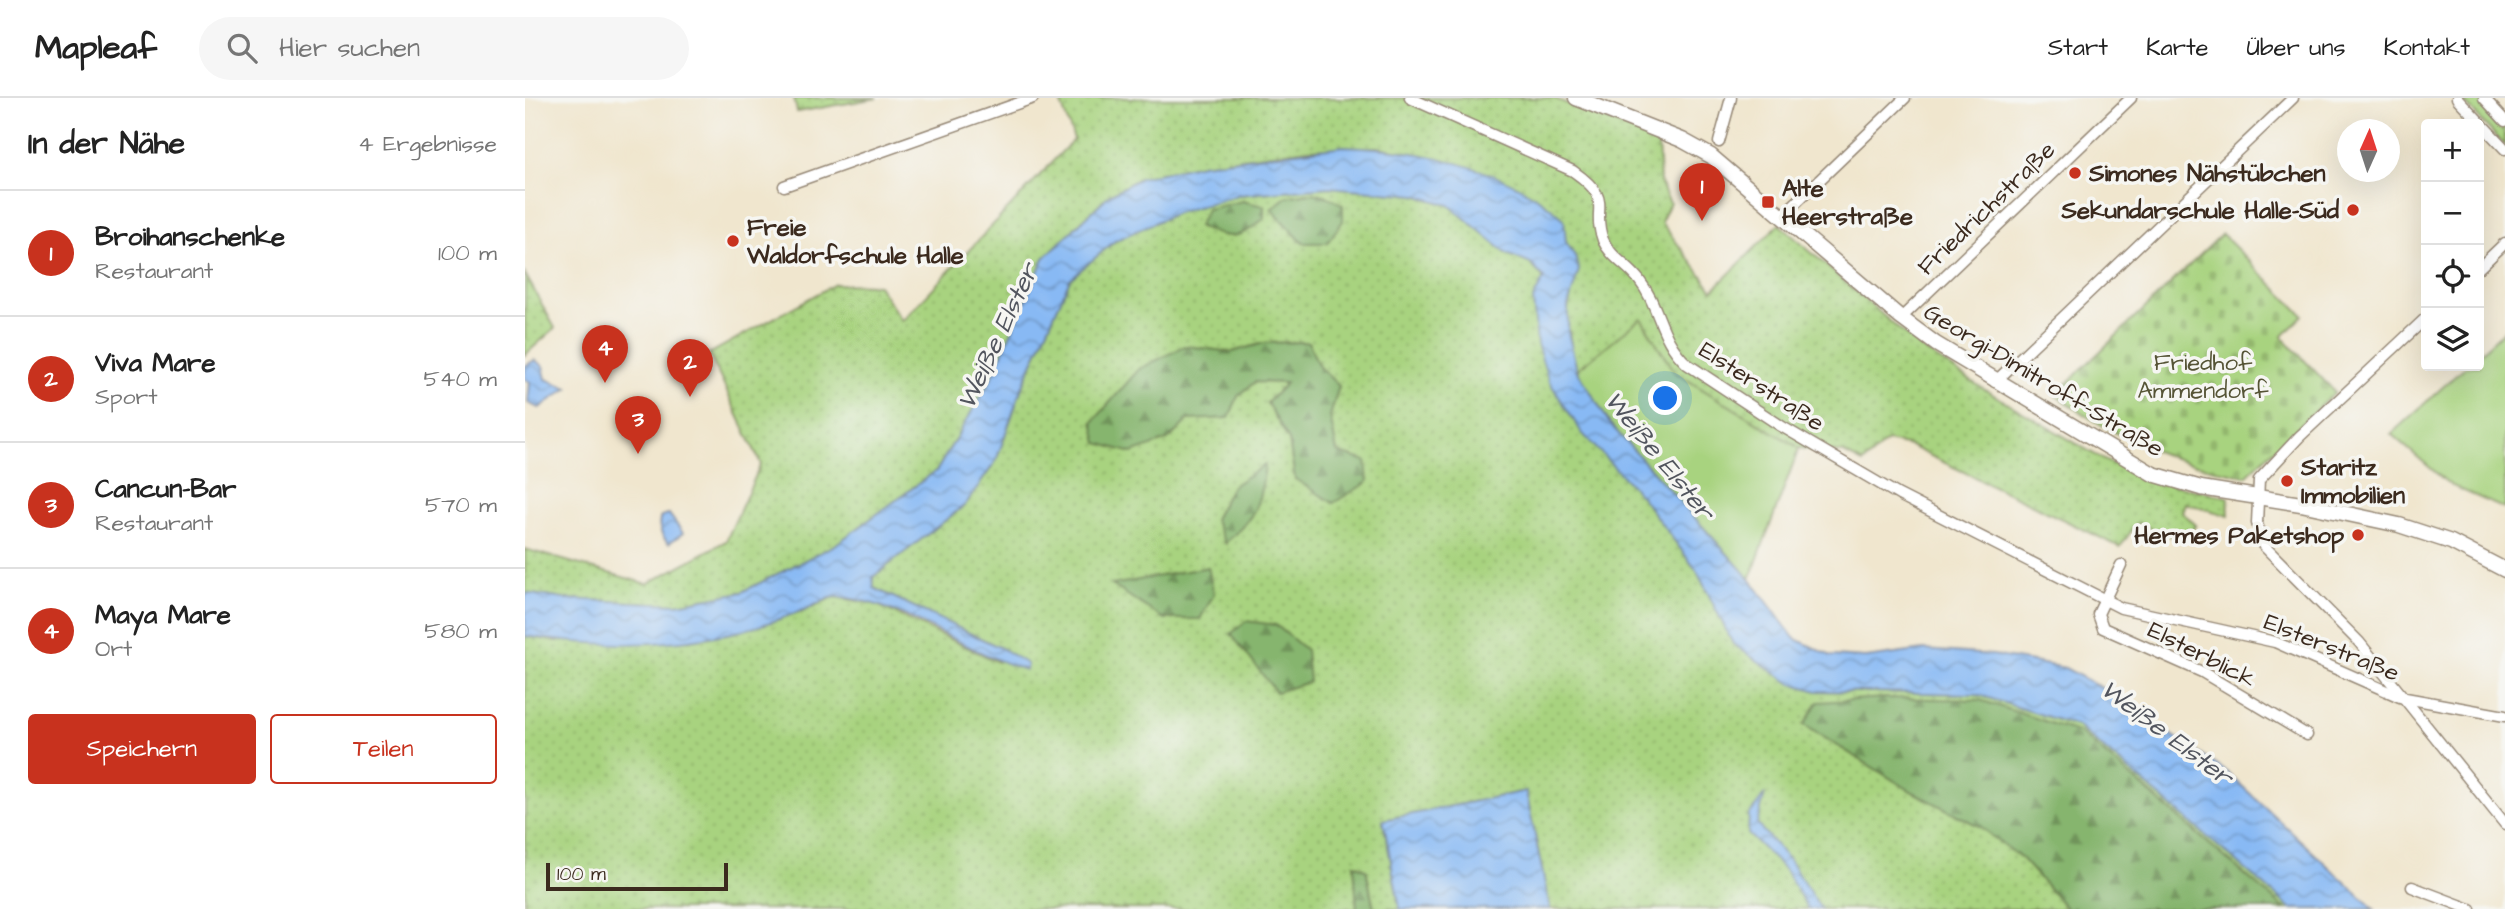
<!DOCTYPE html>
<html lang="de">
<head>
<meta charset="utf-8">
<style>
	:root { --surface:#fff; --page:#f6f6f6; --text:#222; --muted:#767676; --line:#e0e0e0; --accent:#c8321e }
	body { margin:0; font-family:"Architects Daughter",sans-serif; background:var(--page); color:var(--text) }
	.controls { position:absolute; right:21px; top:21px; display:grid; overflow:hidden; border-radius:7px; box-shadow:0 7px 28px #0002 }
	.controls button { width:63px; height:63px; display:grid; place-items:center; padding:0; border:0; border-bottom:2px solid var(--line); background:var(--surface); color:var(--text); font:35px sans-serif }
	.compass { position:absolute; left:1812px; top:21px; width:63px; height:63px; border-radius:50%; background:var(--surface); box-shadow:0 7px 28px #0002; rotate:3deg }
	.scale { position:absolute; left:21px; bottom:18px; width:182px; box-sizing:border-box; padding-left:7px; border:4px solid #3b2a1e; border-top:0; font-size:19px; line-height:24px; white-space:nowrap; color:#3b2a1e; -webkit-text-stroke:5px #f6f6f2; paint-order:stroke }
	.you { position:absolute; left:1141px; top:301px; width:24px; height:24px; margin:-18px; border:5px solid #fff; border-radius:50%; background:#1a73e8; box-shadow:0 0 0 10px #1a73e833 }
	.badge { display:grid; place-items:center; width:46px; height:46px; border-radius:50%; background:var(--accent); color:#fff; font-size:23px; font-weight:700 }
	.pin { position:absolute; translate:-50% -58px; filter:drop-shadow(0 2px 4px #0008) }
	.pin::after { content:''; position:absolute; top:37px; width:24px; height:21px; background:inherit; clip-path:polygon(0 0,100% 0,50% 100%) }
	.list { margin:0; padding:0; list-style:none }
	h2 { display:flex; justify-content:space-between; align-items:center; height:91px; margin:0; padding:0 28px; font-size:30px }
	h2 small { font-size:23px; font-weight:400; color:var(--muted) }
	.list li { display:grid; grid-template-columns:46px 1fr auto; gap:21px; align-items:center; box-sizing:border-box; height:126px; padding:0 28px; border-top:2px solid var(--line) }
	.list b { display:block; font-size:26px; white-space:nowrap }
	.list p { margin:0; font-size:23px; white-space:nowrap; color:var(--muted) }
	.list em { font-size:23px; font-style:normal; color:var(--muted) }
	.actions { display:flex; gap:14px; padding:21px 28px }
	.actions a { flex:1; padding:16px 0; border:2px solid var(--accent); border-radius:7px; text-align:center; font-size:24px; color:var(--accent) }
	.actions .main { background:var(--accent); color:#fff }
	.icon { flex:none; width:38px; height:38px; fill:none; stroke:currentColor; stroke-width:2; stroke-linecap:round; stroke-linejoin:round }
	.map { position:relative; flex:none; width:1980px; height:811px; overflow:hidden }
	header { display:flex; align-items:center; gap:42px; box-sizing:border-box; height:98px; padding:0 35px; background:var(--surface); border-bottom:2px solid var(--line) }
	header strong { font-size:33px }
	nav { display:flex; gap:38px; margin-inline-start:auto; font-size:24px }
	.search { width:490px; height:63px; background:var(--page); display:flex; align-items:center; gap:18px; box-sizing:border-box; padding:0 24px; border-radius:38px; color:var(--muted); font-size:26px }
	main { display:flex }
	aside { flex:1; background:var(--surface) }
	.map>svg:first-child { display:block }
	.grass { fill:url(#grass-dots); stroke:#727e4e; stroke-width:2; fill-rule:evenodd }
	.forest { fill:url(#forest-firs); stroke:#607046; stroke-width:2 }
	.cemetery { fill:url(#cemetery-stones); stroke:#727e4e; stroke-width:2 }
	.garden { fill:#a8d37f; stroke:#727e4e; stroke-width:2 }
	.water { fill:url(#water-waves); stroke:#627289; stroke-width:2 }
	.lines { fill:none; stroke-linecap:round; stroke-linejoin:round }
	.minor-casing { stroke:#968876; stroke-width:13 }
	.tertiary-casing { stroke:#968876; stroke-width:17 }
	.minor { stroke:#fff; stroke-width:10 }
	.tertiary { stroke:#fff; stroke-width:14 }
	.poi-dot { fill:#c8321e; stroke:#f6f6f2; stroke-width:2.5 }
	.labels { text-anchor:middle; stroke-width:7; stroke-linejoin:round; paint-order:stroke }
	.poi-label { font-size:24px; font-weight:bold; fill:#3b2a1e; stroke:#f6f6f2; text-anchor:start }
	.street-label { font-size:24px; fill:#3b2a1e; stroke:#f6f6f2 }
	.park-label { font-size:24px; fill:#565436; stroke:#f6f6f2 }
	.water-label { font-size:26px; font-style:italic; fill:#52555e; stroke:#f6f6f2 }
</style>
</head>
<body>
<header>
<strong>Mapleaf</strong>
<div class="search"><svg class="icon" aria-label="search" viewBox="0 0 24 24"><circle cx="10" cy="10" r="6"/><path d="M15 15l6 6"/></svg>Hier suchen</div>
<nav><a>Start</a><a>Karte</a><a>Über uns</a><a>Kontakt</a></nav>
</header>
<main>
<aside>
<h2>In der Nähe<small>4 Ergebnisse</small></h2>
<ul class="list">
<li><span class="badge">1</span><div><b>Broihanschenke</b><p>Restaurant</p></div><em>100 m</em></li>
<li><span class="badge">2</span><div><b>Viva Mare</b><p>Sport</p></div><em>540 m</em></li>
<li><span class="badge">3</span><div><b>Cancun-Bar</b><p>Restaurant</p></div><em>570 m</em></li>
<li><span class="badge">4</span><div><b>Maya Mare</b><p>Ort</p></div><em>580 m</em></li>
</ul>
<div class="actions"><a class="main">Speichern</a><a>Teilen</a></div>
</aside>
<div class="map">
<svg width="1980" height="811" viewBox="0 0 1980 811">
	<defs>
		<pattern id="grass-dots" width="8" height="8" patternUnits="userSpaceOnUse" patternTransform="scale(1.75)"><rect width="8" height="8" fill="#a8d37f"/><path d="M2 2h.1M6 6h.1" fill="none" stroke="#92b56d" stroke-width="1.8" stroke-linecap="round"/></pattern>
		<pattern id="forest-firs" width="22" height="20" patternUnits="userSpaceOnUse" patternTransform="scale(1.75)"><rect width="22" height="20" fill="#86b56e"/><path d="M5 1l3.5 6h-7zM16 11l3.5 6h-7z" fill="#6f935a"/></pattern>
		<pattern id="cemetery-stones" width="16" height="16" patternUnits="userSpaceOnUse" patternTransform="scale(1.75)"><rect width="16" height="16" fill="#a8d37f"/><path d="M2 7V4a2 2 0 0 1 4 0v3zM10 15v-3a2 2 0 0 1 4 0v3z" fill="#92b56d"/></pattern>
		<pattern id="water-waves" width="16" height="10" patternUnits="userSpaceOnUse" patternTransform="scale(1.75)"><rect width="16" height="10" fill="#88b9f4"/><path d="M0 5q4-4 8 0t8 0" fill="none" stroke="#7097c5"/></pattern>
	</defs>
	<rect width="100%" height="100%" fill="#f6f6f2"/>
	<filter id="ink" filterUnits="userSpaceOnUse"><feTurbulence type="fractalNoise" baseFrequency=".0143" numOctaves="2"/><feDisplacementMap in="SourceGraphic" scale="14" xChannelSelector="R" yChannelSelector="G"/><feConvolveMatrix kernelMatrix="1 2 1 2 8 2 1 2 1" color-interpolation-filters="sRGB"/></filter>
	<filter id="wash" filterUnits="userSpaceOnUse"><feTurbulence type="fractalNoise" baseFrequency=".00686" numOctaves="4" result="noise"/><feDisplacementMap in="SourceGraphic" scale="28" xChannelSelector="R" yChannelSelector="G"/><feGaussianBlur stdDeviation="1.57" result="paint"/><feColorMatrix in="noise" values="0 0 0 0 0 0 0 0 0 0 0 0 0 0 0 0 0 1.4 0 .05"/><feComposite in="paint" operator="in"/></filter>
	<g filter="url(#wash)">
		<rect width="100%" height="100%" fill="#f0e6ce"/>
		<g class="grass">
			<path d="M269 0H352L272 14Z"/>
			<path d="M534 0H1028L1133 42 1135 85 1145 105 1136 124 1188 192 1254 126 1394 249 1457 290 1581 363 1626 382 1703 399 1704 418 1660 405 1657 414 1671 427 1658 443 1612 425 1595 449 1385 348 1362 343 1338 365 1319 355 1274 350 1149 274 1116 221 1052 272C1047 252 1042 233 1043 212 1046 181 1063 177 1041 144L952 73 917 61 853 49 783 51 676 66 615 80 584 97 519 160 465 283 412 372 310 447 217 494 152 506 39 501 0 495V451L122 486 201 443 236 366 184 256 310 186 353 187 377 223 549 41Z"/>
			<path d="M1935 0H1956L1980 27V48Z"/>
			<path d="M804 89 890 97 924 107 982 156 1006 166 1019 181 1008 201 1012 246 1115 397 1172 473 1208 546 1292 593 1451 596 1552 628 1767 811H1760L1555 635 1279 627 1386 693 1454 728 1496 760 1542 811H1025L1001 693 858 722 875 811H849L841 771 830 766 832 811H0V538L30 543 207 535 280 512 309 499 350 506 473 564 476 550 349 490 348 479 440 407 471 363 497 289 545 181 591 142 651 115 713 97ZM785 95 800 97 778 145 761 125V99ZM783 244 794 269 814 288 805 318 812 354 770 381 764 342 742 305 762 285 730 284 713 298 703 320 568 324 591 300 660 248 707 254 739 245ZM707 388 701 445 689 421Z"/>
			<path d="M0 176 30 230 0 257Z"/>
		</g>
		<g class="forest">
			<path d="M785 95 800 97 818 107V123L802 145H778L746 111 761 99Z"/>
			<path d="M717 103 739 108V120C715 143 701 142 673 128L682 111Z"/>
			<path d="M783 244 794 269 814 288 805 318 812 354 841 363 843 384 808 405 770 381 764 342 742 305 761 285 730 284 713 298 704 320 663 322 643 342 607 355 573 345 568 324 614 271 660 248 707 254 739 245Z"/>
			<path d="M740 367C735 407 731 419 700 445L689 421 707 388Z"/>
			<path d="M683 469 689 496 675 521H639L587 487Z"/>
			<path d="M721 523 751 527 781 552 784 584 751 594 706 536Z"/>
			<path d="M1360 600 1455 602 1555 635 1760 811H1542L1496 760 1454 728 1386 693 1279 627 1293 604Z"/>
			<path d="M829 766 841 771 849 811H832Z"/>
		</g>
		<path class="cemetery" d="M1697 136 1778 217 1757 239 1810 294 1721 378C1646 365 1592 341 1530 297Z"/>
		<g class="garden">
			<path d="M1116 220 1149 274 1274 350 1225 481 1085 326 1052 272Z"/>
			<path d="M1980 232V411L1925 387 1866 336 1941 268H1954V256Z"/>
		</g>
		<g class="water">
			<path d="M818 48C890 50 986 70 1039 121L1041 144 1050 158 1054 172 1043 208V234L1052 272 1085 326 1225 481 1269 540 1306 558 1341 560 1399 552 1468 557 1540 570 1581 592 1703 675 1849 811H1767L1552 628 1451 596 1292 593 1265 585 1208 546 1172 473 1115 397 1057 335 1024 283 1012 246 1008 201 1019 180 1006 166 982 156 924 107 890 97 804 89 713 97 651 115 591 142 545 181 497 289 471 363 440 407 348 479 349 490 476 550 502 566 501 572C438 553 377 504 313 499 302 498 289 509 278 512 256 521 231 530 207 535 140 549 67 549 0 538V495L39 501 152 506 217 494 310 447 412 372 465 283 519 160 584 97 615 80 676 66Z"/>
			<path d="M10 262 18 268 21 281 43 290 14 310 3 305 5 284 0 281V268Z"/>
			<path d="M144 416 158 435 144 445C136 440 132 426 136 418Z"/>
			<path d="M1001 693 1025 811H875L858 722Z"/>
			<path d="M1240 696 1232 726 1264 762 1296 811H1283L1260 772 1223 736 1224 717Z"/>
		</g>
	</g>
	<g filter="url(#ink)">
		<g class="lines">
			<defs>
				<g id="minor">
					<path d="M885 0 1048 73C1091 103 1065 108 1078 142 1085 159 1104 168 1114 182 1136 210 1134 240 1162 266L1256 328 1374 397 1596 510 1750 544 1875 599 1980 618"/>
					<path d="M1932 0 1980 51"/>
					<path d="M1959 0 1980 23"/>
					<path d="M1194 44 1206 0"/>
					<path d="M259 88 508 0"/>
					<path d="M1258 117 1380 0"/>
					<path d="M1954 170 1980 145"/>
					<path d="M1376 220 1606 0"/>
					<path d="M1901 220 1774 339 1734 382 1732 425 1738 447 1834 544 1980 726"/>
					<path d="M1470 284 1768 0"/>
					<path d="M1596 467 1573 516 1578 530 1677 574 1782 637"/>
					<path d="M1887 789 1945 811"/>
				</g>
				<path id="tertiary" d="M1051 0 1157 42 1186 58 1376 220 1411 246 1628 376 1676 390 1776 406 1874 427 1926 444 1980 472"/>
			</defs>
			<use href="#minor" class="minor-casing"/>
			<use href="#tertiary" class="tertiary-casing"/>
			<use href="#minor" class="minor"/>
			<use href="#tertiary" class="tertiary"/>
		</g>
	</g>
	<g class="poi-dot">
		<circle cx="1550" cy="75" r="7"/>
		<rect x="1236" y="97" width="14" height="14" rx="3.5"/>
		<circle cx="1828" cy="112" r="7"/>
		<circle cx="208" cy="143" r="7"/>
		<circle cx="1762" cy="383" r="7"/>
		<circle cx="1833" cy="437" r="7"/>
	</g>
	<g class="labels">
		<g class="poi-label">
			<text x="1564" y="83">Simones Nähstübchen</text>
			<text x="1257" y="98">Alte<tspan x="1257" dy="28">Heerstraße</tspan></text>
			<text x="1814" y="120" text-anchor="end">Sekundarschule Halle-Süd</text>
			<text x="222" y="137">Freie<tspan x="222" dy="28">Waldorfschule Halle</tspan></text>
			<text x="1776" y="377">Staritz<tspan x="1776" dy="28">Immobilien</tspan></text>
			<text x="1819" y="445" text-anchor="end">Hermes Paketshop</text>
		</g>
		<g class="street-label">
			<text transform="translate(1461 110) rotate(-44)" y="8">Friedrichstraße</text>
			<text transform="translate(1519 282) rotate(31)" y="8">Georgi-Dimitroff-Straße</text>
			<text transform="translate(1237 288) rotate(33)" y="8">Elsterstraße</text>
			<text transform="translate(1807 549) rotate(22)" y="8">Elsterstraße</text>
			<text transform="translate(1677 556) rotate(27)" y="8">Elsterblick</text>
		</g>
		<g class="park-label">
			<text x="1678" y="272">Friedhof<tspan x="1678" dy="28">Ammendorf</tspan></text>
		</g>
		<g class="water-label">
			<text transform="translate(472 238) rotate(-65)" y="9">Weiße Elster</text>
			<text transform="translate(1135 357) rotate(51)" y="9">Weiße Elster</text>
			<text transform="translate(1642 634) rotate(37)" y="9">Weiße Elster</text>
		</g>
	</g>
</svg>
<div class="controls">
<button>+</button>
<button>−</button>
<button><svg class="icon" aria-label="locate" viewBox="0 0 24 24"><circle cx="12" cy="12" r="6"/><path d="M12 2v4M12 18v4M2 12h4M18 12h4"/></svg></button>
<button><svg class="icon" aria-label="layers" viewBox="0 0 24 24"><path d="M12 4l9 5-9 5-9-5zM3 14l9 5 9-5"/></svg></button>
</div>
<svg class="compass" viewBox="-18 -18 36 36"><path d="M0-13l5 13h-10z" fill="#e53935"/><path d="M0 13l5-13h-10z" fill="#767676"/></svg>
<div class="scale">100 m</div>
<div class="you"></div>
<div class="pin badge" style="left:1177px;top:123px">1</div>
<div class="pin badge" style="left:165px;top:299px">2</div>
<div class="pin badge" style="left:113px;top:356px">3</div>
<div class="pin badge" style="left:80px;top:285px">4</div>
</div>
</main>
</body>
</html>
